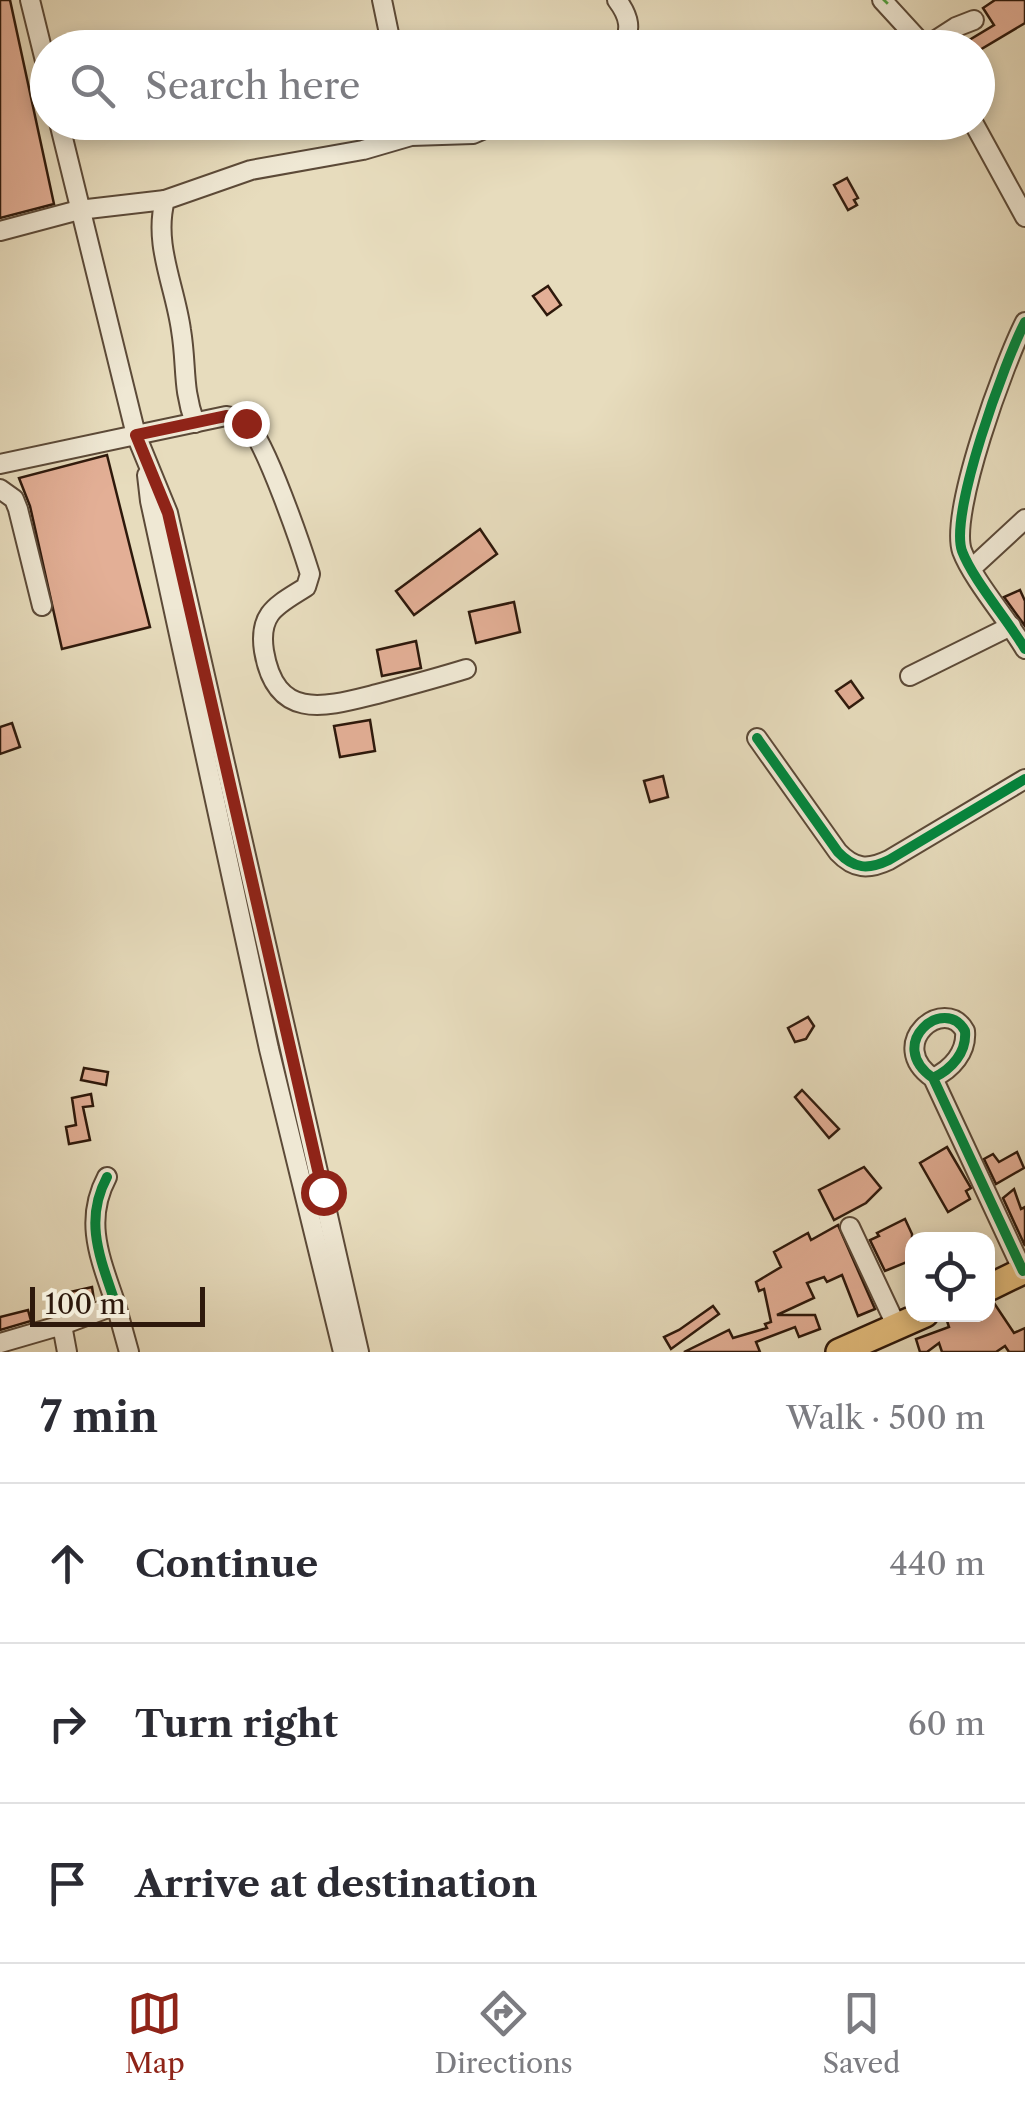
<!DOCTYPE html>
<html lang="en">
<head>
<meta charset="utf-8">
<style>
	:root { --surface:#fff; --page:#f2f2f3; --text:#2b2b33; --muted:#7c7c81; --line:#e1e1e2; --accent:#8f2418 }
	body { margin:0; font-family:"Libre Caslon Text",serif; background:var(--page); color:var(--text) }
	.controls { position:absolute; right:30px; bottom:30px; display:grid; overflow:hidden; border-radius:20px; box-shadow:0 5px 15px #0003 }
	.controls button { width:90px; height:90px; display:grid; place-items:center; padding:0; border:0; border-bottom:2px solid var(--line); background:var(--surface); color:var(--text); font:50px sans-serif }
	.scale { position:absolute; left:30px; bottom:25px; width:175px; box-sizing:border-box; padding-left:10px; border:5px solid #2e190c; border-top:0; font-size:28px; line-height:35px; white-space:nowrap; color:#2e190c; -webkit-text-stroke:8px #efe8d4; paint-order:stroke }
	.stop { position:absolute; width:30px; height:30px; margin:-22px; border:8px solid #8f2418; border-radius:50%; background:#fff }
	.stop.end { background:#8f2418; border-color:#fff; box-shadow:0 2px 10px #0008 }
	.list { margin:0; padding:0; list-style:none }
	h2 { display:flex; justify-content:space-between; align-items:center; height:130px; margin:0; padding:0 40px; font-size:42px }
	h2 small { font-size:32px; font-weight:400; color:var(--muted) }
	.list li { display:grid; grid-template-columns:65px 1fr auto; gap:30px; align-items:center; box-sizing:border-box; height:160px; padding:0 40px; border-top:2px solid var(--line) }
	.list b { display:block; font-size:38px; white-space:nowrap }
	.list em { font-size:32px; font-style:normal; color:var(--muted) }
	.icon { flex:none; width:55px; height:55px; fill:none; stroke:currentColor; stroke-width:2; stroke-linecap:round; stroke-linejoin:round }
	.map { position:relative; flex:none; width:1025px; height:1352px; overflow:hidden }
	.search { position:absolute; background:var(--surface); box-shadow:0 5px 15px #0003; left:30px; right:30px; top:30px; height:110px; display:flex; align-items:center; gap:25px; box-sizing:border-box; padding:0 35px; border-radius:55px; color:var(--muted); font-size:38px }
	.sheet { height:610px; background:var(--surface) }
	nav { display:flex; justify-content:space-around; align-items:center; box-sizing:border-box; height:140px; border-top:2px solid var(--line); background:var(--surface); font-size:28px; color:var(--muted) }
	nav a { display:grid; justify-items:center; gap:5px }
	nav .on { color:var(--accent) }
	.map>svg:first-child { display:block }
	.building { fill:#e3af96; stroke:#2e190c; stroke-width:2.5 }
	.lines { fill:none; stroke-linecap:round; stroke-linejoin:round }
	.minor-casing { stroke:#5c4a38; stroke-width:22 }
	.highway-casing { stroke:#2e190c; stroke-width:30 }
	.minor { stroke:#efe8d4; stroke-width:18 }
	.highway { stroke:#e4be7e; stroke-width:25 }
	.quiet { stroke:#52a13e; stroke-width:8; stroke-dasharray:15 8; stroke-linecap:butt }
	.cycleway-casing { stroke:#efe8d4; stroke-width:16 }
	.cycleway { stroke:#00873e; stroke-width:10 }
	.route { stroke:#8f2418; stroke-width:12 }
</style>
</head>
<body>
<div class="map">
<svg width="1025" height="1352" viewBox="0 0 1025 1352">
	<rect width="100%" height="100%" fill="#e7dcbd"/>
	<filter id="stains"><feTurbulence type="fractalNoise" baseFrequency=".002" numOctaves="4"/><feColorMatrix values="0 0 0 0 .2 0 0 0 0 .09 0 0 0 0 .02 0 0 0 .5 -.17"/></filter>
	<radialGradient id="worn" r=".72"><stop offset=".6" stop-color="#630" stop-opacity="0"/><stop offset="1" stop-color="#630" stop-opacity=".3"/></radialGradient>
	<g class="building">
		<path d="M0 0H10L54 204 0 218Z"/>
		<path d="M995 0H1025V23L978 51V48H956L994 25 983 8Z"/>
		<path d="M718 32 723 43 711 48H679Z"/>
		<path d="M847 178 858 198 854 200 857 205 848 210 834 185Z"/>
		<path d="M548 286 561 305 547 315 533 296Z"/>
		<path d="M107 455 150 627 62 649 30 506 19 478Z"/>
		<path d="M480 529 497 554 414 615 396 591Z"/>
		<path d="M1020 590 1025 601V626L1004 597Z"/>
		<path d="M514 602 520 632 476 643 469 612Z"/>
		<path d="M416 641 421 668 382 676 377 650Z"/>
		<path d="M851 681 863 698 849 708 836 691Z"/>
		<path d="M370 720 375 751 340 757 334 726Z"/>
		<path d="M12 723 20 747 0 754V727Z"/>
		<path d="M663 776 668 797 650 802 644 781Z"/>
		<path d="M808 1017 814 1026 806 1039 795 1042 788 1028Z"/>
		<path d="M84 1068 108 1072 106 1085 81 1080Z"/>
		<path d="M802 1090 839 1129 829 1138 795 1097Z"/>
		<path d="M91 1094 93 1106 83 1107 90 1140 69 1144 66 1127 76 1125 72 1098Z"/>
		<path d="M947 1147 971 1188 966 1191 970 1199 948 1212 920 1163Z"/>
		<path d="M1017 1152 1024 1168 996 1184 984 1159 993 1154 999 1162Z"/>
		<path d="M864 1167 881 1188 866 1203 834 1220 819 1190Z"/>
		<path d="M1014 1189 1021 1209 1025 1207V1246L1003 1198Z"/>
		<path d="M905 1219 912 1234V1260L885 1271 870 1240 879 1236 877 1233Z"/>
		<path d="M838 1225 875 1309 858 1316 842 1275 827 1282 824 1277 807 1283 814 1298 777 1315H815L820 1329 799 1337 795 1327 756 1342 760 1352H684L729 1330 733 1338 767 1328 765 1324 771 1322 764 1289 759 1291 756 1282 781 1267 774 1252 808 1233 811 1240Z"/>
		<path d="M92 1287 94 1300 51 1315 48 1303 67 1298 66 1293Z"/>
		<path d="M994 1303 1014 1333 1025 1328V1352H1009L1005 1346 996 1352H942L939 1343 927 1352H920L916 1339 949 1327 947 1321 957 1316 988 1314V1304Z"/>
		<path d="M713 1306 719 1314 671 1349 664 1337 679 1330Z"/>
		<path d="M28 1310 31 1321 0 1330V1317Z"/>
	</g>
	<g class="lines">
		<defs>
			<g id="minor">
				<path d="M30 0 48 73"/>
				<path d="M382 0 392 48"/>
				<path d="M617 0C629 16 633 30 621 48"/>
				<path d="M882 0 926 48"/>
				<path d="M925 47 956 27 974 20"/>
				<path d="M59 122 136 435 226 416C235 417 241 419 248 425 266 443 301 545 310 574L306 587C278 605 258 612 264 651 276 722 325 707 377 694 407 686 437 678 466 669"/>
				<path d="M973 122 1025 217"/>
				<path d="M0 231 79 210 165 200"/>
				<path d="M1025 322C1005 361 949 513 962 551 973 580 1008 620 1025 649"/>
				<path d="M195 423C182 388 187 366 181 330 175 286 153 244 165 200L251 170 363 150 411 136 473 134 501 122"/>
				<path d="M0 464 136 435 168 513 359 1352"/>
				<path d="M147 475 150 501 269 1049 343 1352"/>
				<path d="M0 489 14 499 18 509 42 606"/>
				<path d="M972 568 1025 519"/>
				<path d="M910 676 1011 626"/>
				<path d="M757 738 838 852C854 869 868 870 889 860L1025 779"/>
				<path d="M933 1078C952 1069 967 1052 965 1031 945 994 884 1044 933 1078L1023 1271"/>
				<path d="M107 1177C83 1222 101 1260 116 1305"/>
				<path d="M850 1227 897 1327"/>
				<path d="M62 1325 116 1305 129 1352"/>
				<path d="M0 1343 62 1325 67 1352"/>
			</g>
			<g id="highway">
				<path d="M988 1288 1025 1270"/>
				<path d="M839 1352 925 1314"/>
			</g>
		</defs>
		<use href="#minor" class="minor-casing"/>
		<use href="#highway" class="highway-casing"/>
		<use href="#minor" class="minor"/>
		<use href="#highway" class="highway"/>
		<path class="quiet" d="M884 2 886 0"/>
		<defs>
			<g id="cycleway">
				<path d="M1025 322C1005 361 949 513 962 551 973 580 1008 620 1025 649"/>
				<path d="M757 738 838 852C854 869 868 870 889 860L1025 779"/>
				<path d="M933 1078C952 1069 967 1052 965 1031 945 994 884 1044 933 1078L1023 1271"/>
				<path d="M107 1177C83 1222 101 1260 116 1305"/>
			</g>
		</defs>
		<use href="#cycleway" class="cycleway-casing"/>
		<use href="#cycleway" class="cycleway"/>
	</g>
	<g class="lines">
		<path class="route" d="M246 423 238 418 226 416 136 435 168 513 323 1192"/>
	</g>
	<rect width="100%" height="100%" filter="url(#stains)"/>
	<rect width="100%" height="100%" fill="url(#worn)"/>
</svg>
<div class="controls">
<button><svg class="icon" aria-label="locate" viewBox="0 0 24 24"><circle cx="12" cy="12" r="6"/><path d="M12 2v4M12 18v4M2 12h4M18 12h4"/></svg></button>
</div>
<div class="scale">100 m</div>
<div class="stop" style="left:323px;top:1192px"></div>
<div class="stop end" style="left:246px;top:423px"></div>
<div class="search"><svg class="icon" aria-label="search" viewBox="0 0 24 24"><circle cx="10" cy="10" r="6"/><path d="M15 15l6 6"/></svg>Search here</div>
</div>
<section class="sheet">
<h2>7 min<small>Walk · 500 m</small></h2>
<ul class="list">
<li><svg class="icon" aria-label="ahead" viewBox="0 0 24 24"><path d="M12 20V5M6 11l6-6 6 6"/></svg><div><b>Continue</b></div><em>440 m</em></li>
<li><svg class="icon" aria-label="right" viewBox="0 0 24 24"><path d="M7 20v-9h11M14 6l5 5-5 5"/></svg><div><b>Turn right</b></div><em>60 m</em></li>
<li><svg class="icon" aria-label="arrive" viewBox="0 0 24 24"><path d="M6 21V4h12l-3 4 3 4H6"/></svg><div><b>Arrive at destination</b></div></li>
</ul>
</section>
<nav>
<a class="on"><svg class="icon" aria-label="map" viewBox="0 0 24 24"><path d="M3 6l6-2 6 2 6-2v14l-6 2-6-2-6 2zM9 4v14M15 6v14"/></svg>Map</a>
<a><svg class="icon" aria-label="directions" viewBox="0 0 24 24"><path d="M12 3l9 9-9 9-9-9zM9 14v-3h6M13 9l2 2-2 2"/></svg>Directions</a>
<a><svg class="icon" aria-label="saved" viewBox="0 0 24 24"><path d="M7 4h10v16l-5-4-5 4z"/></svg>Saved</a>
</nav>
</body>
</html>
